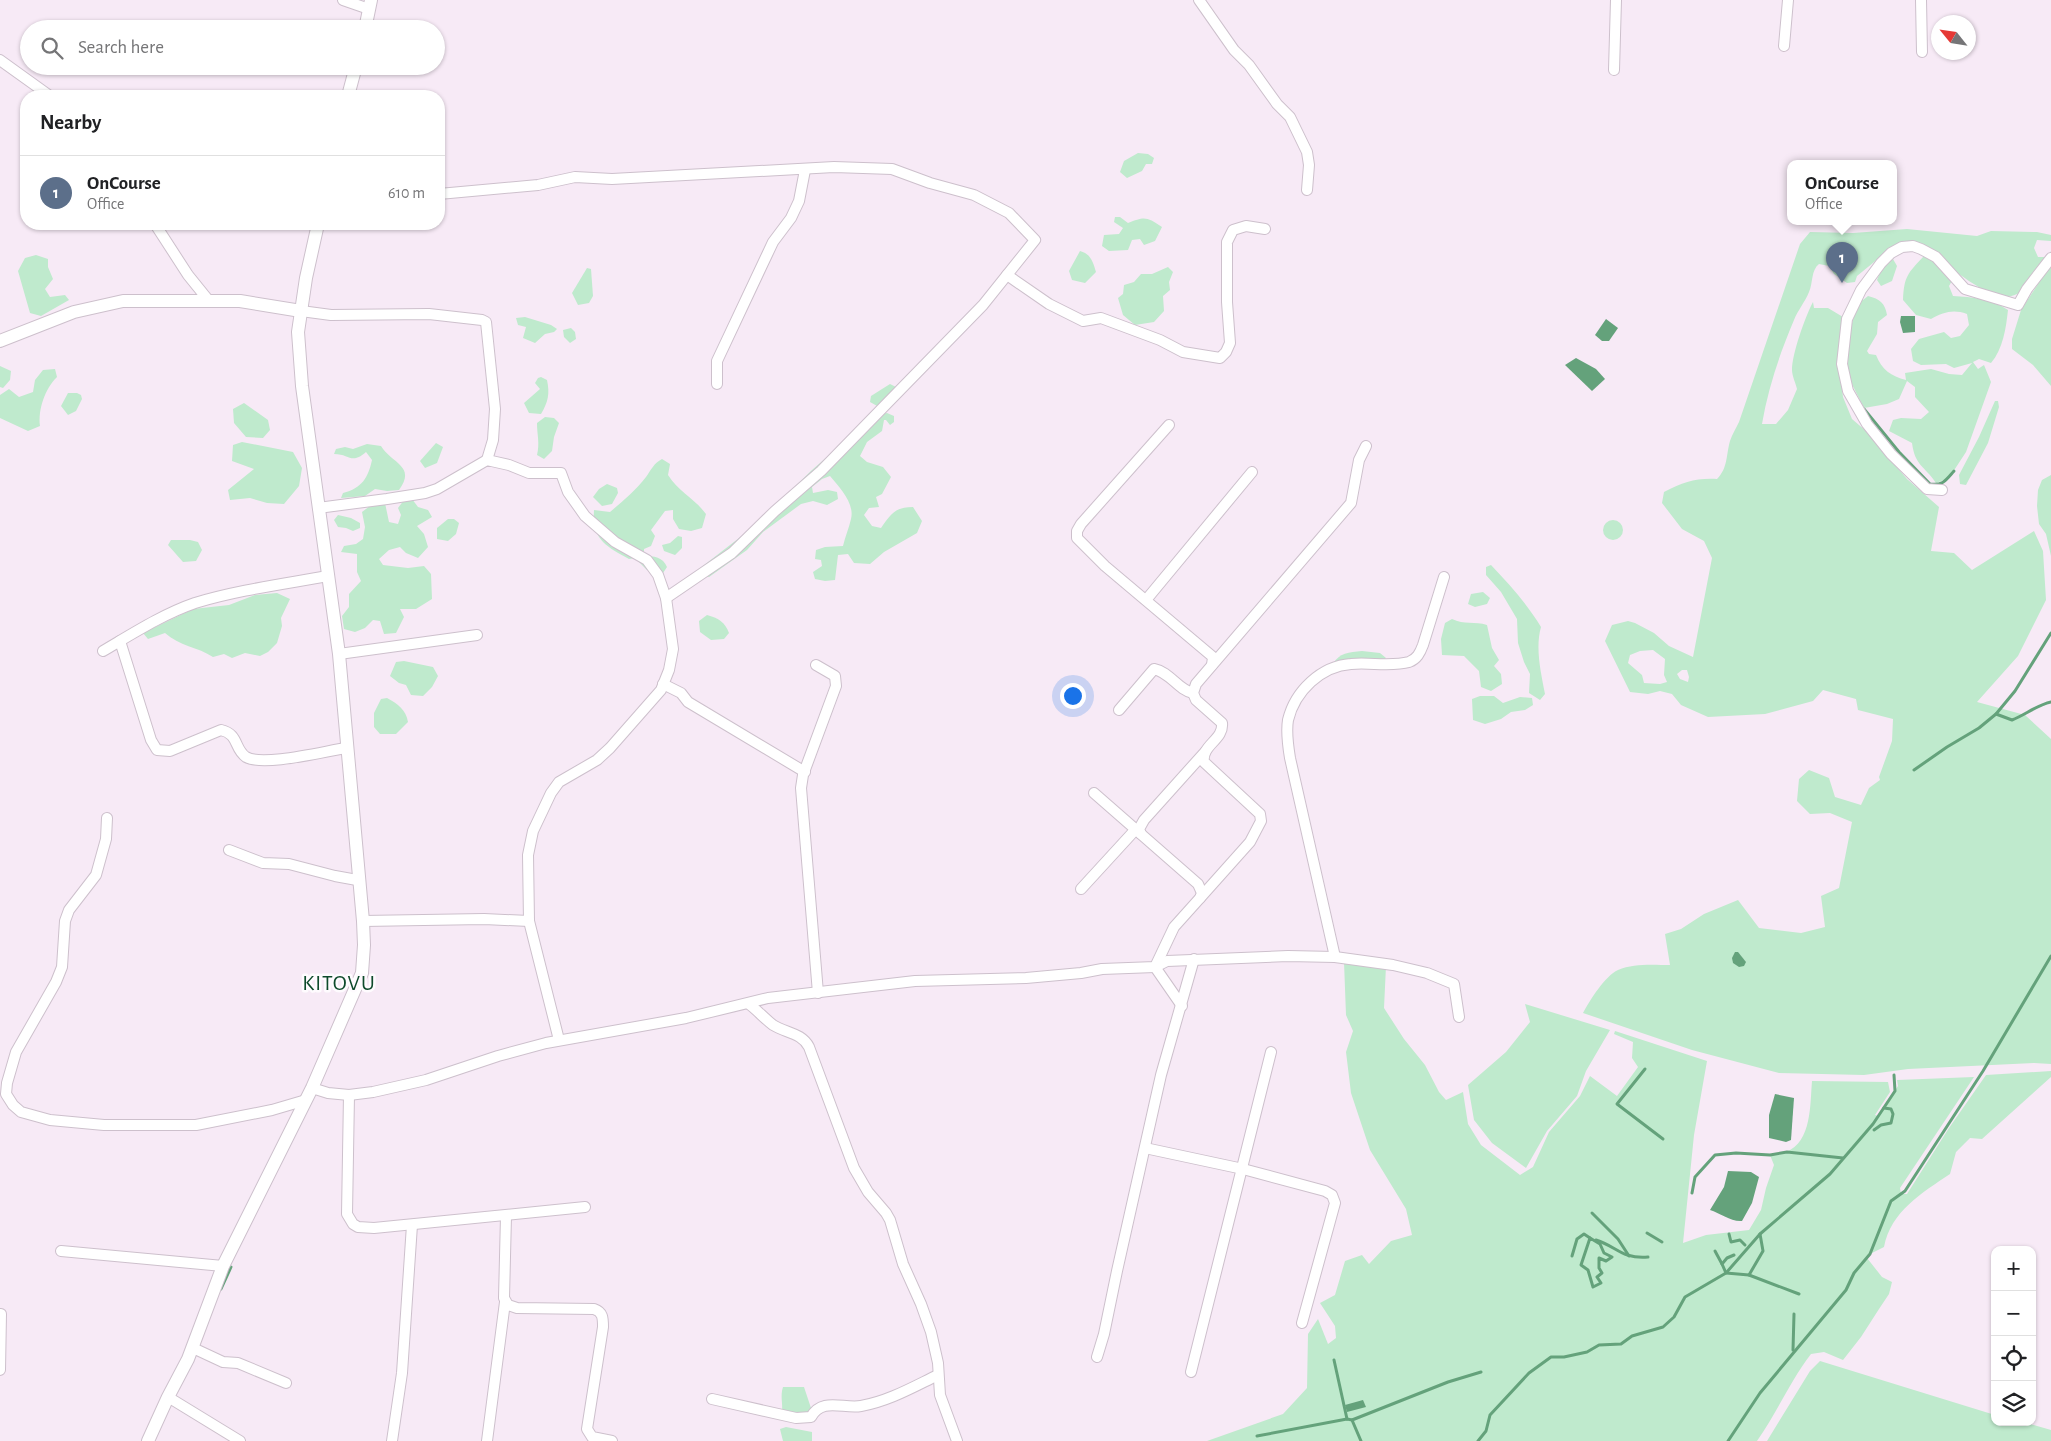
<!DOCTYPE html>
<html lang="en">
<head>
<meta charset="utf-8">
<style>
	:root { --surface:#fff; --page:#f2f2f2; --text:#202124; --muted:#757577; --line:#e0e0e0; --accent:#1e7446 }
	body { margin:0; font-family:"Alegreya Sans",sans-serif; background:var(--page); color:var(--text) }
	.controls { position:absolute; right:15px; bottom:15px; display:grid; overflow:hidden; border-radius:10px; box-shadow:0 1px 4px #0004 }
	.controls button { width:45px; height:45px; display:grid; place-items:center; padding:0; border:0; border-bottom:1px solid var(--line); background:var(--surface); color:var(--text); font:25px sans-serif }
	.compass { position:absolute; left:1931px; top:15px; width:45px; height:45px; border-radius:50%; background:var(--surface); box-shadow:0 1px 4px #0004; rotate:300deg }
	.you { position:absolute; left:1072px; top:695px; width:18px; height:18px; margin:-12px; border:4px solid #fff; border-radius:50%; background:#1a73e8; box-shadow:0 0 0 8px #1a73e833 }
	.badge { display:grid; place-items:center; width:32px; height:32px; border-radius:50%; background:var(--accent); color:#fff; font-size:16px; font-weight:700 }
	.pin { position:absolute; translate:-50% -41px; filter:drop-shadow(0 1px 2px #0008) }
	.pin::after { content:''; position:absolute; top:26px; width:18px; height:15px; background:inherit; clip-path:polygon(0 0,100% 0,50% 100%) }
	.popup { position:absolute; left:1787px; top:160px; width:110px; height:65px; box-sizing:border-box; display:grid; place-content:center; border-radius:10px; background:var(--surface); filter:drop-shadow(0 1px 4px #0005); font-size:16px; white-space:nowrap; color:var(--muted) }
	.popup b { font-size:19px; color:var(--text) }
	.popup::after { content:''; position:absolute; left:50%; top:100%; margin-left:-10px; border:10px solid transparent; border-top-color:var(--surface) }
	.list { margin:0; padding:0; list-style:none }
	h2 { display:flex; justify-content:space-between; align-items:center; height:65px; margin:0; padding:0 20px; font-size:21px }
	h2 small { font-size:16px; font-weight:400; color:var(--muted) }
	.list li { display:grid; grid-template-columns:32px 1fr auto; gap:15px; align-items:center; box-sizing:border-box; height:75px; padding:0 20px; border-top:1px solid var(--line) }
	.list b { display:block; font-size:19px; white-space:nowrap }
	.list p { margin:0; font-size:16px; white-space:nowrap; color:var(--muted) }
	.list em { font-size:16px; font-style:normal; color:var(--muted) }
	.icon { flex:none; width:28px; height:28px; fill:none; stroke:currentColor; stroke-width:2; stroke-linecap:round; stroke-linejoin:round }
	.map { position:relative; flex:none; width:2051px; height:1441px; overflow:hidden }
	.search { position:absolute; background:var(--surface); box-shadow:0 1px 4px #0004; left:20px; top:20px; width:425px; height:55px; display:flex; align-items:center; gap:12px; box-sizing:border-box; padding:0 18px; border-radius:28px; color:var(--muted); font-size:19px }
	.panel { position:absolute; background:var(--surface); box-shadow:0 1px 4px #0004; left:20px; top:90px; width:425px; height:140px; border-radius:20px }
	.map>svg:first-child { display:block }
	.green { fill:#bfeacd; fill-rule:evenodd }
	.water { fill:#64a27b }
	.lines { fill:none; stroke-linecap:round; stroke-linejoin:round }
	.stream { stroke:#64a27b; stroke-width:3 }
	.minor-casing { stroke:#cdc0cc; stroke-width:12 }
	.tertiary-casing { stroke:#cdc0cc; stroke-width:14 }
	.minor { stroke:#fff; stroke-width:10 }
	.tertiary { stroke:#fff; stroke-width:12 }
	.labels { text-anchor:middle; stroke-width:5; stroke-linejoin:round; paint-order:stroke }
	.quarter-label { font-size:22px; letter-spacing:1px; fill:#0e4a2b; stroke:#fefbfe }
</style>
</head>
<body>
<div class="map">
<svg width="2051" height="1441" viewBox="0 0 2051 1441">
	<rect width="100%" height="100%" fill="#f7eaf6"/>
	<g class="green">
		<path d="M1138 153 1148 154 1154 158 1152 164H1146L1142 171 1127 178 1120 172 1124 161Z"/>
		<path d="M1115 217H1120L1128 223C1145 216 1147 217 1162 227L1155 241 1144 245 1140 239 1132 240 1128 250 1109 251 1102 246 1104 235 1119 234 1123 228 1114 222Z"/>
		<path d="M1907 229 1977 236 1991 231 2037 232 2051 235V241L2037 240 2034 248 2038 257H2048L2051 251V386L2033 365 2012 349V339L2021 310 2038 284 2039 268C2033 275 2028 286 2020 292 1997 311 1945 263 1928 248L1890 249 1857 276 1855 282 1847 283 1834 274 1829 266 1819 264C1811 270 1813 283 1809 292 1805 302 1798 310 1794 320 1780 353 1768 388 1762 424H1776L1788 410 1797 389C1796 384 1792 376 1792 370 1792 354 1805 317 1813 302L1814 308H1828L1843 317 1838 355 1843 397 1852 419 1866 431 1907 479 1939 507 1931 551 1954 553 1972 570 2034 531 2043 551 2046 600 2018 656 1977 702 2025 715 2051 739V1064L2034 1063 1908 1069 1864 1075 1779 1073 1692 1050 1583 1013C1590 1000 1605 976 1618 970 1634 963 1654 965 1670 965L1665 934 1681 929 1704 914 1738 900 1759 928 1801 933 1825 927 1821 896 1839 888 1852 822 1830 813 1810 814 1797 801 1799 779 1809 770 1829 778 1835 797 1861 805 1869 788 1880 780 1879 777 1892 741 1893 719 1858 710 1856 699 1823 690 1813 701 1765 714 1708 717 1681 705 1672 694 1660 691 1648 694 1630 692 1605 641 1612 625 1628 621 1635 623 1654 633 1669 646 1693 657 1712 558 1704 541 1682 529 1662 503 1664 492C1684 482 1695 478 1717 479 1728 468 1726 455 1730 441 1732 435 1736 428 1739 422L1800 244 1810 232 1853 233ZM1653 650 1665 659 1664 675 1667 682 1660 684 1644 683 1642 675 1628 663 1630 655 1640 651ZM1682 670H1687L1689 677 1688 682 1680 679 1677 674Z"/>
		<path d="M1080 251C1091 254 1093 262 1096 272L1085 283 1072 280 1069 271Z"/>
		<path d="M36 255 48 259V267L53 279 45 289 50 297 65 295 69 300 41 316 30 313 18 271 25 258Z"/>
		<path d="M1924 256 1932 259 1953 279 1949 286 1953 296C1972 297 1992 299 2008 310 2006 328 2003 349 1991 363L1979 359 1973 362 1978 369 1984 365 1991 382 1966 452 1949 478 1936 483C1924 465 1915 466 1912 443L1889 431 1893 420 1901 418 1921 419 1929 412 1915 397V387L1907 381 1899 399 1887 404 1864 408C1859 398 1853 387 1849 377 1842 358 1852 314 1862 298L1863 300 1868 296C1880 299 1885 303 1887 315L1878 322 1877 334 1867 351 1869 354 1876 355C1882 370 1891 376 1906 380L1905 373 1931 369 1949 374 1962 375 1972 363 1954 368 1946 364 1921 365 1913 361 1911 349 1919 339 1944 332 1951 338 1960 336 1969 325 1967 314C1953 309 1944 312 1931 319L1916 315 1903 300C1904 276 1908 273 1924 256Z"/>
		<path d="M1893 259 1897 266 1892 281 1881 286 1877 280 1881 270Z"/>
		<path d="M1168 267 1173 272 1169 282 1170 290 1163 296 1164 311 1154 322 1135 325 1123 315 1118 298 1123 294 1124 285 1134 282 1141 274H1152Z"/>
		<path d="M587 268 591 269 593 296 589 303 578 305 572 293Z"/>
		<path d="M525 317 551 325 557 329 554 332 545 334 535 343 523 338 526 327 518 325 516 318Z"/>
		<path d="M571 328 575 332 576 339 570 343 564 337 563 330Z"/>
		<path d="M0 366 11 371 10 380 3 388 0 387Z"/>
		<path d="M55 369 57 377C45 389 38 409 40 426L28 431 0 418V395L9 389 19 397 33 392 35 380 43 370Z"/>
		<path d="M541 377 547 380C550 394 548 402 541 414L529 413 524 403 540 389 535 383 538 378Z"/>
		<path d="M890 384 898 388 879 407 870 402 871 396Z"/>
		<path d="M68 393H77L81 395 82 399 76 411 68 415 61 406Z"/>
		<path d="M1995 401H1998L1999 407 1988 443 1966 485 1960 484 1959 475 1979 437Z"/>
		<path d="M244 403 268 420 270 430 263 438 246 437 234 423 233 409Z"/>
		<path d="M887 413 894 416V422L890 425 886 420H884L882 431 867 442 860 456 867 462 883 467 891 477 882 494 876 497 879 507 869 508 864 515 872 526 881 528C891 514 895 507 913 507L922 521 917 533 884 552 870 564 854 563 848 554 838 555 835 580 825 581 815 579 813 572 822 566 821 560 815 559 816 550 825 547 843 546C845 537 849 528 851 519 855 503 839 487 830 476L822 479 812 487 813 493 828 490 837 492 838 499 827 505 813 501 801 504 763 532 747 550 709 577 696 574 699 569 752 528 812 470 875 415Z"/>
		<path d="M545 417 554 418 559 423 554 437 552 451 544 459 537 455C540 443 537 435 537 423Z"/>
		<path d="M242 442 293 452 302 468 299 486 284 504 267 503 250 498 230 500 228 490 254 469 232 461 233 445Z"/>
		<path d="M436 443 443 447 437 463 425 468 420 461Z"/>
		<path d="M367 444 381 446C391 463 417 466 399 490L387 491 375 489 365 496 341 498 343 493C362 488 368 478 372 460L366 452C351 465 350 454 334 454L336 449 345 447 353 449Z"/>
		<path d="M662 459 670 464 668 475C679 492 694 498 706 514L702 528 691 531 679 529 673 519V510L665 511 651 530 655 536 651 546 644 549V556C654 556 663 557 667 567L663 573 647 570 635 558 629 559C606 546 592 540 594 510L610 512C622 502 636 490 646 477 651 470 654 463 662 459Z"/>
		<path d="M2051 475V556L2046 534 2039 524 2037 506 2038 490 2042 480Z"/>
		<path d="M607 484 617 488 618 493 612 504 602 506 593 497 599 489Z"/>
		<path d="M412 499 418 507 428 510 432 517 417 526 424 534 428 547 418 558 406 553 400 547 389 550 379 559 383 565 408 568 424 566 431 574 432 599 416 609H400L404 617 396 633 384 634 380 621 373 620 365 628 355 632 344 629 342 616 349 607V594L361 581 357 572V554L341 552 344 546 356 544 363 539 365 527 362 512 370 506 385 503 389 522 398 524 401 515 398 508 404 500Z"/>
		<path d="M338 515 351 518 360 523V528L353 531 346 528 338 527 334 520Z"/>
		<path d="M448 519H454L459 523 456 534 448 541 437 539V528Z"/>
		<circle cx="1613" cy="530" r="10"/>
		<path d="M678 536 682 537V548L675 555 664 551 662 545 670 543Z"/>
		<path d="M171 540H190L198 542 202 550 196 561 183 562 168 545Z"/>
		<path d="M1491 565C1510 585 1527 604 1541 627 1535 648 1541 673 1545 694L1540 700 1529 693 1530 674 1524 662 1518 643 1517 619 1501 592 1486 575V567Z"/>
		<path d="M1483 592 1490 598 1487 604 1475 607 1468 604 1471 594Z"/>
		<path d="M277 593 290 599 281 618 282 626 277 643 268 652 260 656 245 653 232 658 224 654 213 657C198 647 179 646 165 633L148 639 143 633 193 609 229 605 255 595Z"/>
		<path d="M707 615C718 618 725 622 729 633L724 639 711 640 700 632 699 621Z"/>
		<path d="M1452 619C1464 625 1475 621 1487 625L1492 648 1499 660 1494 666 1501 674 1502 684 1491 691 1481 687 1479 671 1464 656 1442 655 1441 639 1445 623Z"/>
		<path d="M1362 651 1380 653 1386 658 1383 661 1333 664C1339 653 1349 652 1362 651Z"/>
		<path d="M404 661 433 667 438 676 432 687 423 696 411 695 406 685 399 683 390 676 396 662Z"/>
		<path d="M1480 696H1494L1503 703 1520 697 1532 698 1533 705 1525 710 1511 712 1501 719 1485 724 1473 720 1472 699Z"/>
		<path d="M387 698C398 704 406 710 408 722L396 734H380L374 727V713L381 699Z"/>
		<path d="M1344 962 1386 966 1384 1008 1404 1039 1425 1065 1439 1092 1446 1100 1463 1092 1468 1124 1481 1145 1520 1175 1533 1167 1549 1132 1580 1096 1590 1076 1617 1096 1638 1067 1632 1058 1633 1042 1614 1034 1615 1031 1707 1061 1694 1135 1683 1243 1706 1235 1749 1230 1761 1210 1766 1188 1774 1165 1770 1155C1775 1154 1781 1154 1786 1152 1812 1142 1810 1104 1812 1081L1888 1082 1890 1092 1875 1115 1878 1116 1898 1086 1897 1080 1974 1077 1900 1188 1901 1194H1907L1949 1128 1986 1075 2051 1071V1077L1982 1139 1970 1138 1956 1152 1950 1174C1922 1193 1891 1211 1884 1247L1870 1254 1867 1258 1882 1277 1892 1282 1889 1294 1879 1309 1861 1337 1843 1360 1824 1352 1811 1354C1790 1381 1777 1413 1757 1441H1207L1283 1414 1307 1388 1308 1334 1318 1319 1328 1344 1336 1338 1335 1326 1320 1303 1335 1295 1345 1261 1362 1255 1369 1264 1391 1241 1412 1235 1406 1209 1370 1150 1351 1093 1346 1052 1353 1031 1346 1015Z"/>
		<path d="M1525 1004 1610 1030 1586 1071 1577 1096 1547 1131 1526 1168 1492 1143 1474 1120 1468 1085 1506 1052 1530 1022Z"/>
		<path d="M1820 1361 1995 1415V1422H2023L2051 1430V1441H1767L1810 1371Z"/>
		<path d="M783 1387H804L813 1414 808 1417 782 1411C783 1403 780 1396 783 1387Z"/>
		<path d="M786 1427 812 1432V1441H783L780 1429Z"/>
	</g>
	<g class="water">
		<path d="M1901 316H1915V332L1903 333 1900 322Z"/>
		<path d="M1606 319 1618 328 1609 341H1602L1595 335Z"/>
		<path d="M1576 358 1596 369 1605 379 1592 391 1565 365Z"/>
		<path d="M1735 952H1738L1746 962 1744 966 1739 967 1733 963 1732 958Z"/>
		<path d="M1775 1094 1794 1098 1791 1140 1786 1142 1769 1138V1115Z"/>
		<path d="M1728 1171 1751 1172 1759 1177 1752 1203 1742 1221C1731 1222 1720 1213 1710 1210L1724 1187Z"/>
		<path d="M1363 1400 1366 1407 1347 1412 1345 1405Z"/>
	</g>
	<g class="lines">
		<g class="stream">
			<path d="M1864 409 1899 452 1930 484C1943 486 1946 480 1954 471"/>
			<path d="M1996 714 2012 720C2025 715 2037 705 2051 702"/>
			<path d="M1914 770 1947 747 1979 728 1996 714 2015 691 2051 633"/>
			<path d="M1645 1069 1617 1104 1663 1139"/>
			<path d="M1874 1130 1881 1125 1891 1123 1893 1114 1891 1109 1884 1108"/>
			<path d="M1692 1193 1695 1177 1715 1155 1736 1153 1770 1155 1787 1152 1843 1158"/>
			<path d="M1592 1213 1618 1239 1629 1256"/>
			<path d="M1647 1233 1662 1242"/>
			<path d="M1729 1234 1731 1242 1740 1240 1745 1245"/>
			<path d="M1590 1238 1600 1244 1604 1253 1612 1257 1606 1261 1599 1258V1268L1602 1273 1597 1277 1601 1283 1593 1287 1588 1270 1581 1265Z"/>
			<path d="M1596 1240C1618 1247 1621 1259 1648 1257"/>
			<path d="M1715 1251 1722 1264"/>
			<path d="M1734 1255 1727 1258 1722 1264 1726 1273 1749 1275 1799 1294"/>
			<path d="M1572 1256 1577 1239 1584 1234 1590 1238"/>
			<path d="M1749 1275 1763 1251 1760 1234"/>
			<path d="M221 1289 231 1267"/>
			<path d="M1793 1350 1794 1314"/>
			<path d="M1334 1360 1347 1419"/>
			<path d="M1257 1436 1347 1419 1352 1420"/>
			<path d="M1361 1441 1352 1420 1448 1382 1481 1372"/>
			<path d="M1478 1441 1486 1431 1490 1415 1529 1373 1551 1357H1564L1587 1352 1599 1345 1621 1344 1632 1336 1663 1327 1674 1317 1685 1297 1726 1273 1760 1234 1830 1174 1873 1124 1895 1091 1894 1075"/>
			<path d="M1728 1441 1760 1393 1846 1290 1854 1273 1870 1254 1891 1201 1905 1191 1983 1071 2051 956"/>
		</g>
		<defs>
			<g id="minor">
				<path d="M343 0 369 9"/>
				<path d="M1199 0 1234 50 1249 65 1277 104 1290 117 1307 152 1309 165 1307 190"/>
				<path d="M1921 0 1922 52"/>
				<path d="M1784 46 1788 0"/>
				<path d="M0 60 50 96"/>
				<path d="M1614 70 1616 0"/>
				<path d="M439 194 538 185 575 177 612 179 834 167 892 169 930 183 974 195 1009 213 1035 240 983 305 821 471 775 511 732 553 666 598"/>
				<path d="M155 224 188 275 209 301"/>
				<path d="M1007 275 1049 304 1083 321 1101 318 1160 340 1183 352 1220 358 1226 352 1230 343 1227 302V242L1233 230 1246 226 1265 229"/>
				<path d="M301 311 331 315 429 314 482 320 486 322 495 409 493 440 487 460"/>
				<path d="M717 384V361L773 242 791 218 799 201 805 170"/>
				<path d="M1169 425 1081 524 1077 531V538L1105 566 1213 657 1212 665"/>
				<path d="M1942 490 1927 489 1891 454 1867 424 1848 391 1842 364 1847 319 1861 290 1881 263 1891 253 1902 247 1913 246 1921 249 1936 257 1965 289 2018 305 2027 289 2051 258"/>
				<path d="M318 508 387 499 425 493 437 489 487 460 509 465 529 473H561L568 492 585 516 615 542 647 560 658 575 666 598 673 649 669 670 661 690 610 748 597 760 559 782 551 793 533 831 528 855 529 921 559 1040"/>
				<path d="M1146 600 1252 472"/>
				<path d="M120 641 151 740 157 750 170 751 221 730C239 734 234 749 246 757 263 767 325 751 346 748"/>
				<path d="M103 651C132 634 163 614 195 603 238 590 284 584 328 576"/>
				<path d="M339 654 477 635"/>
				<path d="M816 665 835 676 836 686 803 775 801 788 818 993"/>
				<path d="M663 684 681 693 688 702 805 772"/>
				<path d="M1119 710 1154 669C1170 672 1178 690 1193 693"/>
				<path d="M1094 793 1198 884 1202 893 1200 898 1174 927 1155 967 1182 1006"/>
				<path d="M107 818 106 839 96 875 69 910 65 921 62 967 56 982 16 1052 7 1083 6 1094 13 1105 21 1112 50 1120 104 1125H196L272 1110 306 1100"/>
				<path d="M1141 834 1139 829 1144 820 1205 752"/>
				<path d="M229 850 263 863 289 864 335 876 357 880"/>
				<path d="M1081 889 1136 829"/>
				<path d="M1200 898 1250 842 1261 821 1260 814 1204 762C1201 745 1224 740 1222 723L1196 700 1193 693 1196 684 1351 503 1359 460 1366 446"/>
				<path d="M363 921 484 919 529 921"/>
				<path d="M1335 957 1290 758C1288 746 1286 732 1288 720 1295 691 1321 666 1351 664 1369 662 1391 667 1409 662 1417 659 1420 653 1423 645L1444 577"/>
				<path d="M749 1004C757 1010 765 1019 773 1025 786 1033 802 1033 809 1047L854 1168 868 1192 886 1213 890 1220 903 1264 921 1304 931 1332 938 1363 940 1395 957 1441"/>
				<path d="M312 1088 328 1093 349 1095 373 1092 426 1080 498 1056 546 1043 686 1018 768 998 915 981 1026 978 1081 973 1102 969 1155 967 1167 961 1288 956 1335 957 1393 965 1427 973 1454 984 1459 1017"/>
				<path d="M349 1095 347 1214 353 1224 358 1227 374 1228 585 1207"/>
				<path d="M1145 1148 1243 1169 1325 1191 1332 1195 1335 1203 1302 1323"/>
				<path d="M506 1216 504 1298 508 1305 517 1308 594 1309C603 1312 603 1318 603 1327L587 1429 592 1437 612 1441"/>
				<path d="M61 1251 223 1266"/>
				<path d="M193 1348 223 1362 238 1363 286 1383"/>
				<path d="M1097 1357 1104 1334 1117 1271 1161 1075 1194 959"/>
				<path d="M0 1370 1 1314"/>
				<path d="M1191 1372 1271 1052"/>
				<path d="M168 1397 240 1441"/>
				<path d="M712 1399 796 1418 811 1417C822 1397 843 1409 861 1406 889 1401 913 1387 938 1375"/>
				<path d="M392 1441 402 1373 412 1225"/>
				<path d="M487 1441 505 1302"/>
			</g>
			<g id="tertiary">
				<path d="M365 29 371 0"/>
				<path d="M348 96 356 66"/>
				<path d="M0 341 74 312 123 301H240L301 311"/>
				<path d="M148 1441 168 1397 188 1359 223 1266 312 1088 362 973 364 945 363 921 339 654 302 386 298 332 306 278 318 224"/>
			</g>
		</defs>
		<use href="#minor" class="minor-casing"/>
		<use href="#tertiary" class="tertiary-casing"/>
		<use href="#minor" class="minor"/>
		<use href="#tertiary" class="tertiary"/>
	</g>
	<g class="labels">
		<g class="quarter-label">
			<text x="339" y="990">KITOVU</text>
		</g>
	</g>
</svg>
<div class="controls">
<button>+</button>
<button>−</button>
<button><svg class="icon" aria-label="locate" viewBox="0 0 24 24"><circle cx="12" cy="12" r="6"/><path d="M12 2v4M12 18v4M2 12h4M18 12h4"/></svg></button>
<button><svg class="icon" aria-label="layers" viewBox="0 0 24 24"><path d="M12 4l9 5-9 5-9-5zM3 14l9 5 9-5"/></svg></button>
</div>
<svg class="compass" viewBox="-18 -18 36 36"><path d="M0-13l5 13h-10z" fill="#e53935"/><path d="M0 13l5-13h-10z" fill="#757577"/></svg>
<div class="you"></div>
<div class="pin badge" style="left:1842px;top:283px;background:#5c6f8a">1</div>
<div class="popup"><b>OnCourse</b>Office</div>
<div class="search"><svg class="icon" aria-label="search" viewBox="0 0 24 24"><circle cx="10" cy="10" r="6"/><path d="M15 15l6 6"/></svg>Search here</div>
<section class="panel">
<h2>Nearby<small></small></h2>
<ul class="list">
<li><span class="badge" style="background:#5c6f8a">1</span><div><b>OnCourse</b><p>Office</p></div><em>610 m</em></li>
</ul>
</section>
</div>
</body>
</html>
